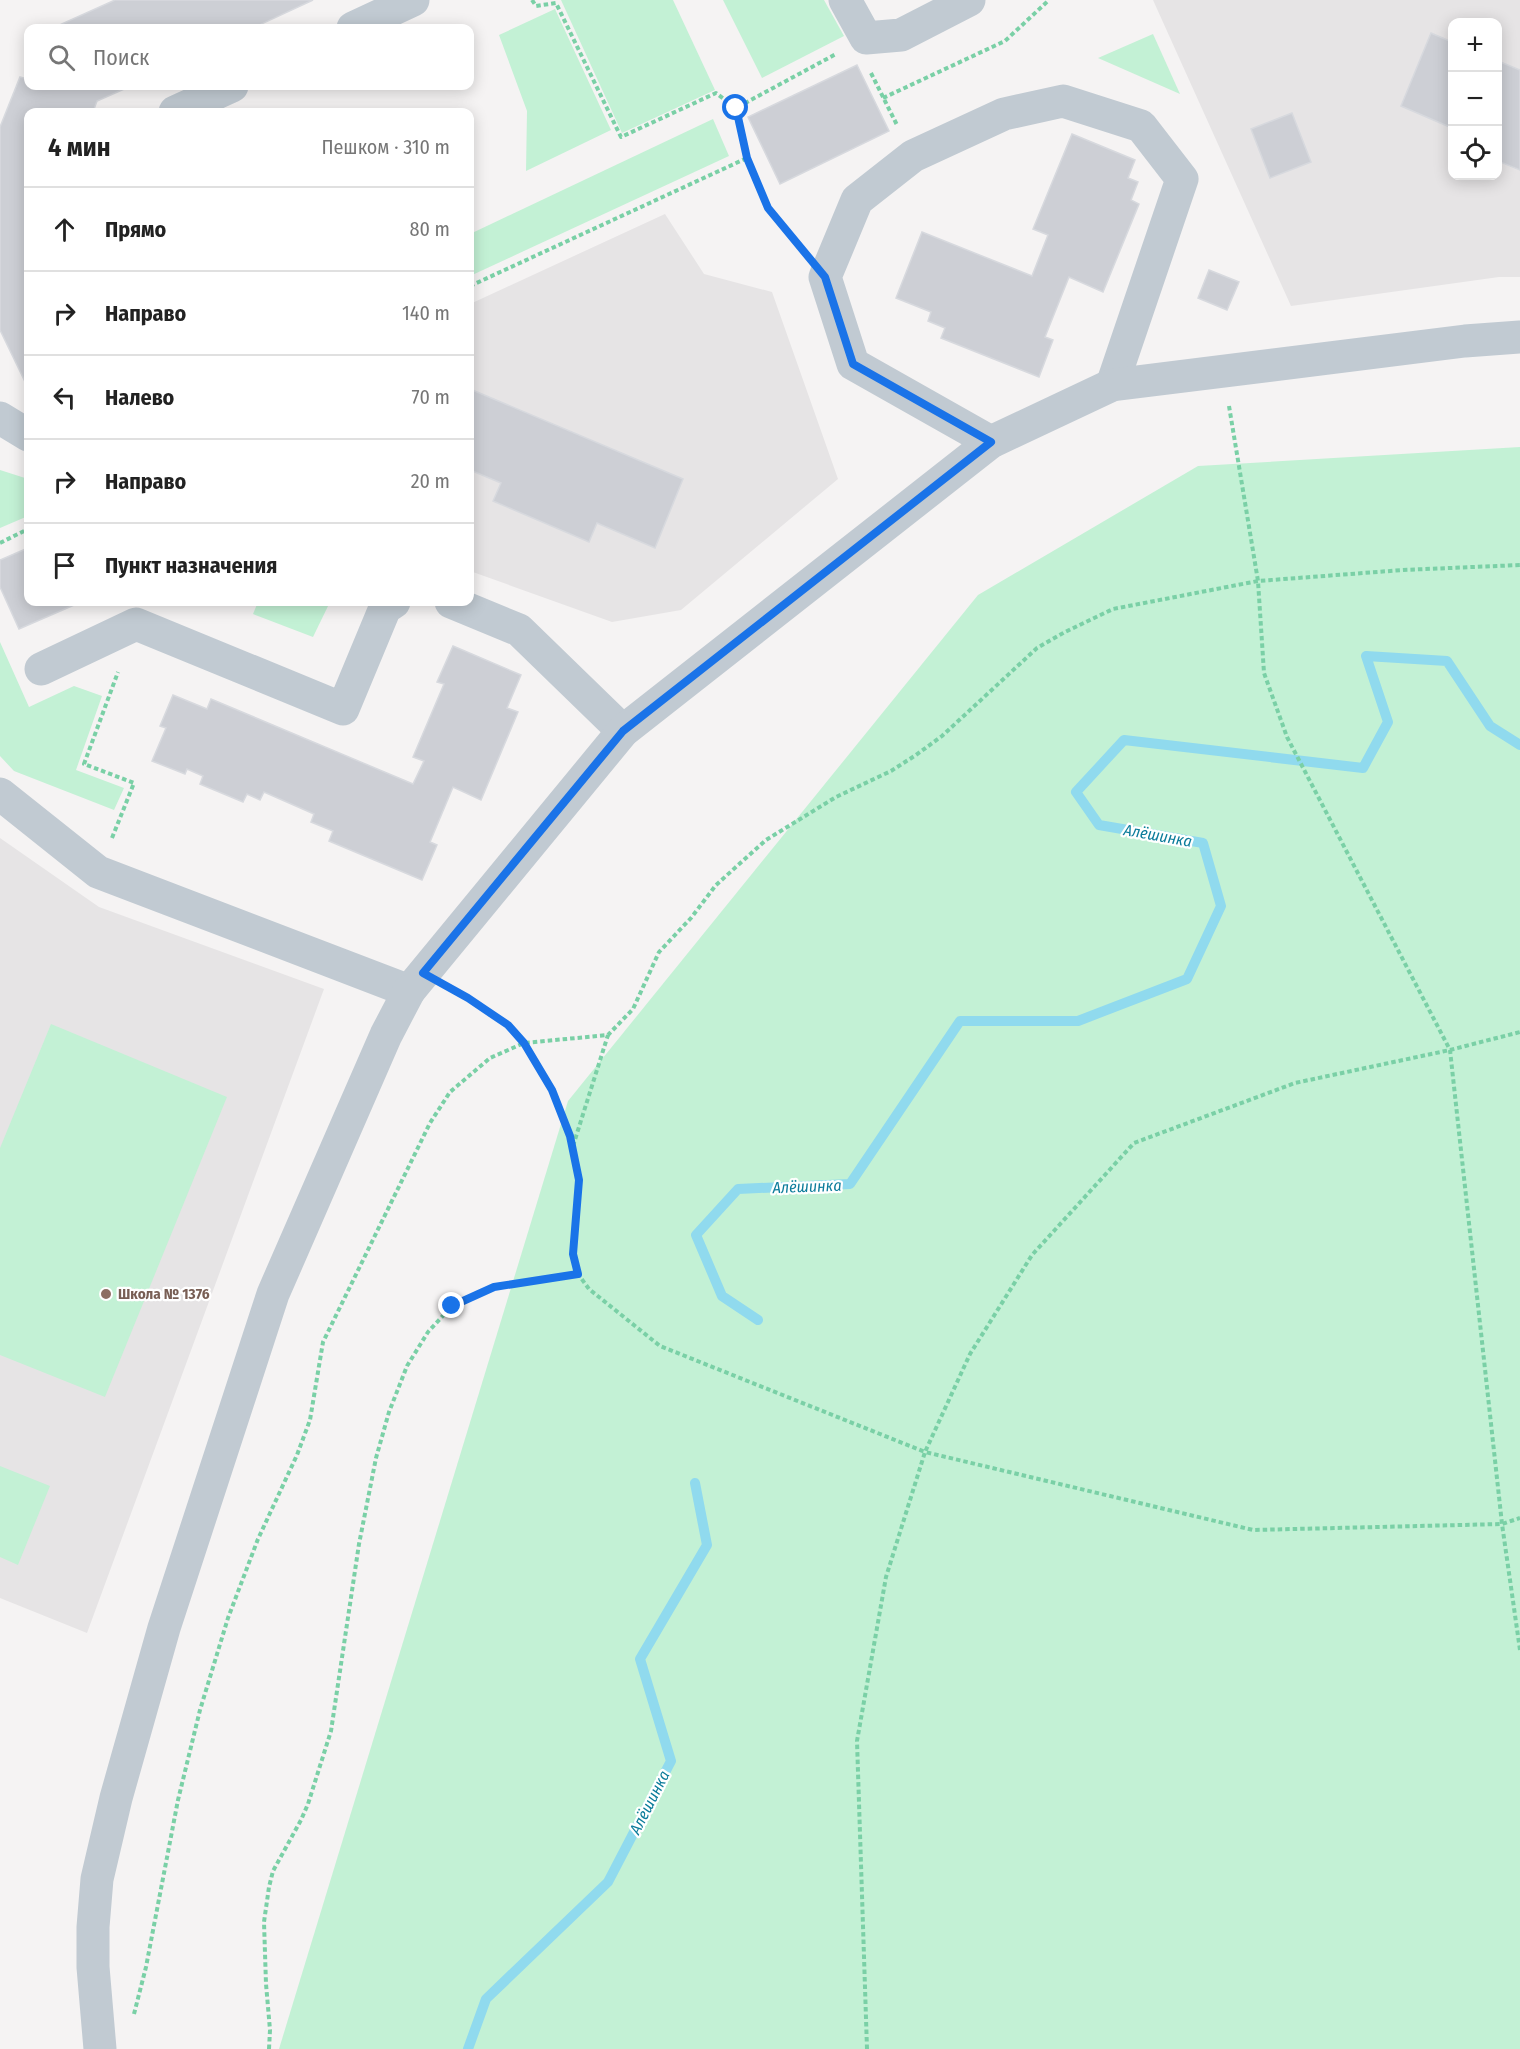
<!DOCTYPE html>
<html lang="ru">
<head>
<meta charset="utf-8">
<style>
	:root { --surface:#fff; --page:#f2f2f2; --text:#222; --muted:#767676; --line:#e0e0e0 }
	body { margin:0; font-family:"Fira Sans Condensed",sans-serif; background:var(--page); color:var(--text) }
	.controls { position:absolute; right:18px; top:18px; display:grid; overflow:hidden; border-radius:12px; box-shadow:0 3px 15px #0003 }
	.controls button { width:54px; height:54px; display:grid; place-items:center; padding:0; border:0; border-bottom:2px solid var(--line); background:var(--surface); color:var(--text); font:30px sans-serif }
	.stop { position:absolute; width:18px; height:18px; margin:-14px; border:4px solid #1a73e8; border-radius:50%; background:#fff }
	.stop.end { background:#1a73e8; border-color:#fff; box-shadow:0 2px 6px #0008 }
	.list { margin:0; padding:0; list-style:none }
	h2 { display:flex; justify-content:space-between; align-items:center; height:78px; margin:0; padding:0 24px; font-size:26px }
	h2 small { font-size:20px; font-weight:400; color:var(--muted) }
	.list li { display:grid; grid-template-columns:39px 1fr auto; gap:18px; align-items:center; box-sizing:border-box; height:84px; padding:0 24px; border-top:2px solid var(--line) }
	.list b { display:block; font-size:22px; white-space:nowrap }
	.list em { font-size:20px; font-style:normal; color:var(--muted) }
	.icon { flex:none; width:33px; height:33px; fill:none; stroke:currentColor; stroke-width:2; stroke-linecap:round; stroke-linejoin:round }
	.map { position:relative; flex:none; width:1520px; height:2049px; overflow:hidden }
	.search { position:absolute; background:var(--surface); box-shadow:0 3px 15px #0003; left:24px; top:24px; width:450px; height:66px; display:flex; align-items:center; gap:15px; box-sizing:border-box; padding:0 21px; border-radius:12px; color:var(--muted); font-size:22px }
	.panel { position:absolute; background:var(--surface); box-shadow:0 3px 15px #0003; left:24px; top:108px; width:450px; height:498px; border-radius:12px }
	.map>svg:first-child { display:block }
	.education { fill:#e6e4e5; fill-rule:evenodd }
	.green { fill:#c3f1d5 }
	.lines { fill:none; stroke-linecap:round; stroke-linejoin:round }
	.stream { stroke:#90daee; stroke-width:10 }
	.building { fill:#cdcfd5; stroke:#d7d9de; stroke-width:1.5 }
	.path { stroke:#7ad0a6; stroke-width:4; stroke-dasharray:4.5 3; stroke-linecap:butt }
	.minor { stroke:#c1cad2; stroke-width:33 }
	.route { stroke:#1a73e8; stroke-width:8 }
	.education-dot { fill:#8d6e63; stroke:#fff; stroke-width:2 }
	.labels { text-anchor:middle; stroke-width:4.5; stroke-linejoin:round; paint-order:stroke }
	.education-label { font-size:15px; font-weight:bold; fill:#785e54; stroke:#fff; text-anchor:start }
	.water-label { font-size:16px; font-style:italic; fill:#0c7c9b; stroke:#fff }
</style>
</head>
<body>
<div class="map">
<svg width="1520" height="2049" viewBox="0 0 1520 2049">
	<rect width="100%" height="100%" fill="#f5f3f3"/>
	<g class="education">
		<path d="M1153 0H1520V277H1499L1291 306ZM1452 22H1498V176H1452Z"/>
		<path d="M665 214 704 274 772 292 838 479 681 610 612 622 470 571V304Z"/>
		<path d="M0 838 99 907 324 989 87 1633 0 1598Z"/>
	</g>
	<g class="green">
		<path d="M561 0H673L715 90 622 133Z"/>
		<path d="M723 0H824L844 36 762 78Z"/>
		<path d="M555 9 611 130 526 171 527 111 499 35Z"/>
		<path d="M1153 34 1180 94 1098 58Z"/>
		<path d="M713 119 729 156 470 276V234Z"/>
		<path d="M1520 447V2049H279L568 1101 978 595 1198 466Z"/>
		<path d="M0 470 25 478 28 477V516L0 528Z"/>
		<path d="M258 602H330L313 637 253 614Z"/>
		<path d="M0 642 29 707 74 686 102 696 76 770 124 788 114 810 14 771 0 756Z"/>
		<path d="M51 1024 227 1097 105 1397 0 1355V1148Z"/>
		<path d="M0 1466 50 1486 18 1565 0 1557Z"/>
	</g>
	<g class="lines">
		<g class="stream">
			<path d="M758 1320 722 1296 696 1235 738 1189 850 1184 960 1021H1078L1187 979 1221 906 1203 843 1099 825 1076 792 1124 740 1363 768 1388 722 1366 656 1447 661 1490 726 1520 745"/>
			<path d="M468 2049 486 1999 608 1882 671 1761 640 1659 707 1545 695 1483"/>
		</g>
	</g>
	<g class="building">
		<path d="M115 0H313L253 28H58L57 26Z"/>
		<path d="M1431 33 1452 42V128L1401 106Z"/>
		<path d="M1498 61 1520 70V170L1498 161Z"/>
		<path d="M857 65 889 131 780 184 748 117Z"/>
		<path d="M20 77 28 79V86H131L97 101 93 112H28V388L0 330V127Z"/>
		<path d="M1292 113 1311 162 1270 178 1251 129Z"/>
		<path d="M1072 134 1135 160 1128 178 1138 182 1131 200 1139 204 1103 292 1069 277 1045 337 1053 340 1039 377 941 338 945 328 928 321 931 312 896 298 922 232 1032 276 1048 235 1033 229Z"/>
		<path d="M1209 270 1239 282 1227 310 1198 298Z"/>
		<path d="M470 389 683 479 655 548 597 523 589 542 493 501 501 483 470 470Z"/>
		<path d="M28 548V602H81L19 629 0 587V560Z"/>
		<path d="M453 646 521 675 507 708 518 712 481 800 453 787 430 842 437 845 422 880 329 841 333 831 311 822 314 814 264 792 260 800 247 794 243 802 200 784 203 776 187 769 185 774 152 761 166 728 160 726 173 695 207 709 211 699 413 784 424 761 413 757 444 684 437 682Z"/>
	</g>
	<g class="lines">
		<g class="path">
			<path d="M532 0 536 6 556 3 621 137 716 93 736 108"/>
			<path d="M871 73 897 125"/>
			<path d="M883 98 1005 41 1049 0"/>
			<path d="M800 246 768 208 747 158 736 108 836 54"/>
			<path d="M470 286 747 158"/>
			<path d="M1229 406 1258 581 1264 673 1287 737 1450 1050 1502 1524 1520 1650"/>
			<path d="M0 543 28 529"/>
			<path d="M112 838 134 783 84 764 118 672"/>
			<path d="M455 991 508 1025 524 1043 553 1090 570 1136 579 1181 573 1254 578 1274 589 1289 660 1346 925 1452 970 1354 1032 1255 1134 1143 1295 1083 1450 1050 1520 1032"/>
			<path d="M573 1146 608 1035"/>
			<path d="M134 2014 146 1967 178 1800 200 1710 228 1618 258 1539 297 1455 310 1420 323 1342 430 1123 450 1092 490 1058 524 1043 608 1035 633 1009 659 952 691 918 716 885 766 840 836 797 891 771 916 755 942 736 1037 648 1065 632 1113 609 1258 581 1403 570 1520 565"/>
			<path d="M269 2049 270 2030 266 1984 264 1922 269 1887 273 1871 301 1820 308 1804 331 1731 359 1544 376 1458 389 1412 407 1366 428 1332 452 1306 494 1287 577 1274"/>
			<path d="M867 2049 857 1741 886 1577 925 1452 1253 1530 1502 1524 1520 1518"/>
		</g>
		<g class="minor">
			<path d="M845 0 866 38 901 35 969 0"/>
			<path d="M353 28 413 0"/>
			<path d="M175 112 232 86"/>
			<path d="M0 418 28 435"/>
			<path d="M991 442 853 364 825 277 857 200 913 156 1004 114 1063 101 1141 126 1182 179 1112 385"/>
			<path d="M451 602 519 630 623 731"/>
			<path d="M41 669 136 624 343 709 385 608 394 602"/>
			<path d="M0 794 98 872 409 991 623 731 991 442 1112 385 1465 341 1520 337"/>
			<path d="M100 2049 93 1967V1927L97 1879 116 1798 164 1628 273 1294 386 1035 409 991"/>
		</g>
	</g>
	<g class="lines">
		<path class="route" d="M452 1306 494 1287 578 1274 573 1254 579 1180 570 1136 552 1090 524 1043 508 1025 468 998 423 973 623 731 991 442 853 364 825 277 768 208 747 158 736 108"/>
	</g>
	<circle class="education-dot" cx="106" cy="1294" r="6"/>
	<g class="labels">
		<g class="education-label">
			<text x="118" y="1299">Школа № 1376</text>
		</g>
		<g class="water-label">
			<text transform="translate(1158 835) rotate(10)" y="6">Алёшинка</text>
			<text transform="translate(807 1186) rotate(-2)" y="6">Алёшинка</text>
			<text transform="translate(649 1802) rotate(-63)" y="6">Алёшинка</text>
		</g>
	</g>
</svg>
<div class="controls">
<button>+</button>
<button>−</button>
<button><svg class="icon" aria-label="locate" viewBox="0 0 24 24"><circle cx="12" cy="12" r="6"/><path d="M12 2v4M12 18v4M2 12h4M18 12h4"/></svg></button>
</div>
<div class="stop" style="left:736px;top:108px"></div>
<div class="stop end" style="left:452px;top:1306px"></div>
<div class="search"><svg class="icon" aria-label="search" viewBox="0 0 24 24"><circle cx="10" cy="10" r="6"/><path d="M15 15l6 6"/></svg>Поиск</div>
<section class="panel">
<h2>4 мин<small>Пешком · 310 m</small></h2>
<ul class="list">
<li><svg class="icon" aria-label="ahead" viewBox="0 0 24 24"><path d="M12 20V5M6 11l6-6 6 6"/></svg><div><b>Прямо</b></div><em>80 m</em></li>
<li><svg class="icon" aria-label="right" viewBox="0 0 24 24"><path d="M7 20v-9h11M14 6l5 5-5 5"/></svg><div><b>Направо</b></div><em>140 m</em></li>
<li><svg class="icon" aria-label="left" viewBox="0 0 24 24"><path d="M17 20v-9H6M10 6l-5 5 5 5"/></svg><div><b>Налево</b></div><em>70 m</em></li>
<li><svg class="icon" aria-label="right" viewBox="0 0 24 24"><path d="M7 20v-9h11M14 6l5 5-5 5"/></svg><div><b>Направо</b></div><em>20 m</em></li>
<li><svg class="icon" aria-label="arrive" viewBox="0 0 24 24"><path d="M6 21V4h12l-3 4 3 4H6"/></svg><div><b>Пункт назначения</b></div></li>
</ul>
</section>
</div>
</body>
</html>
